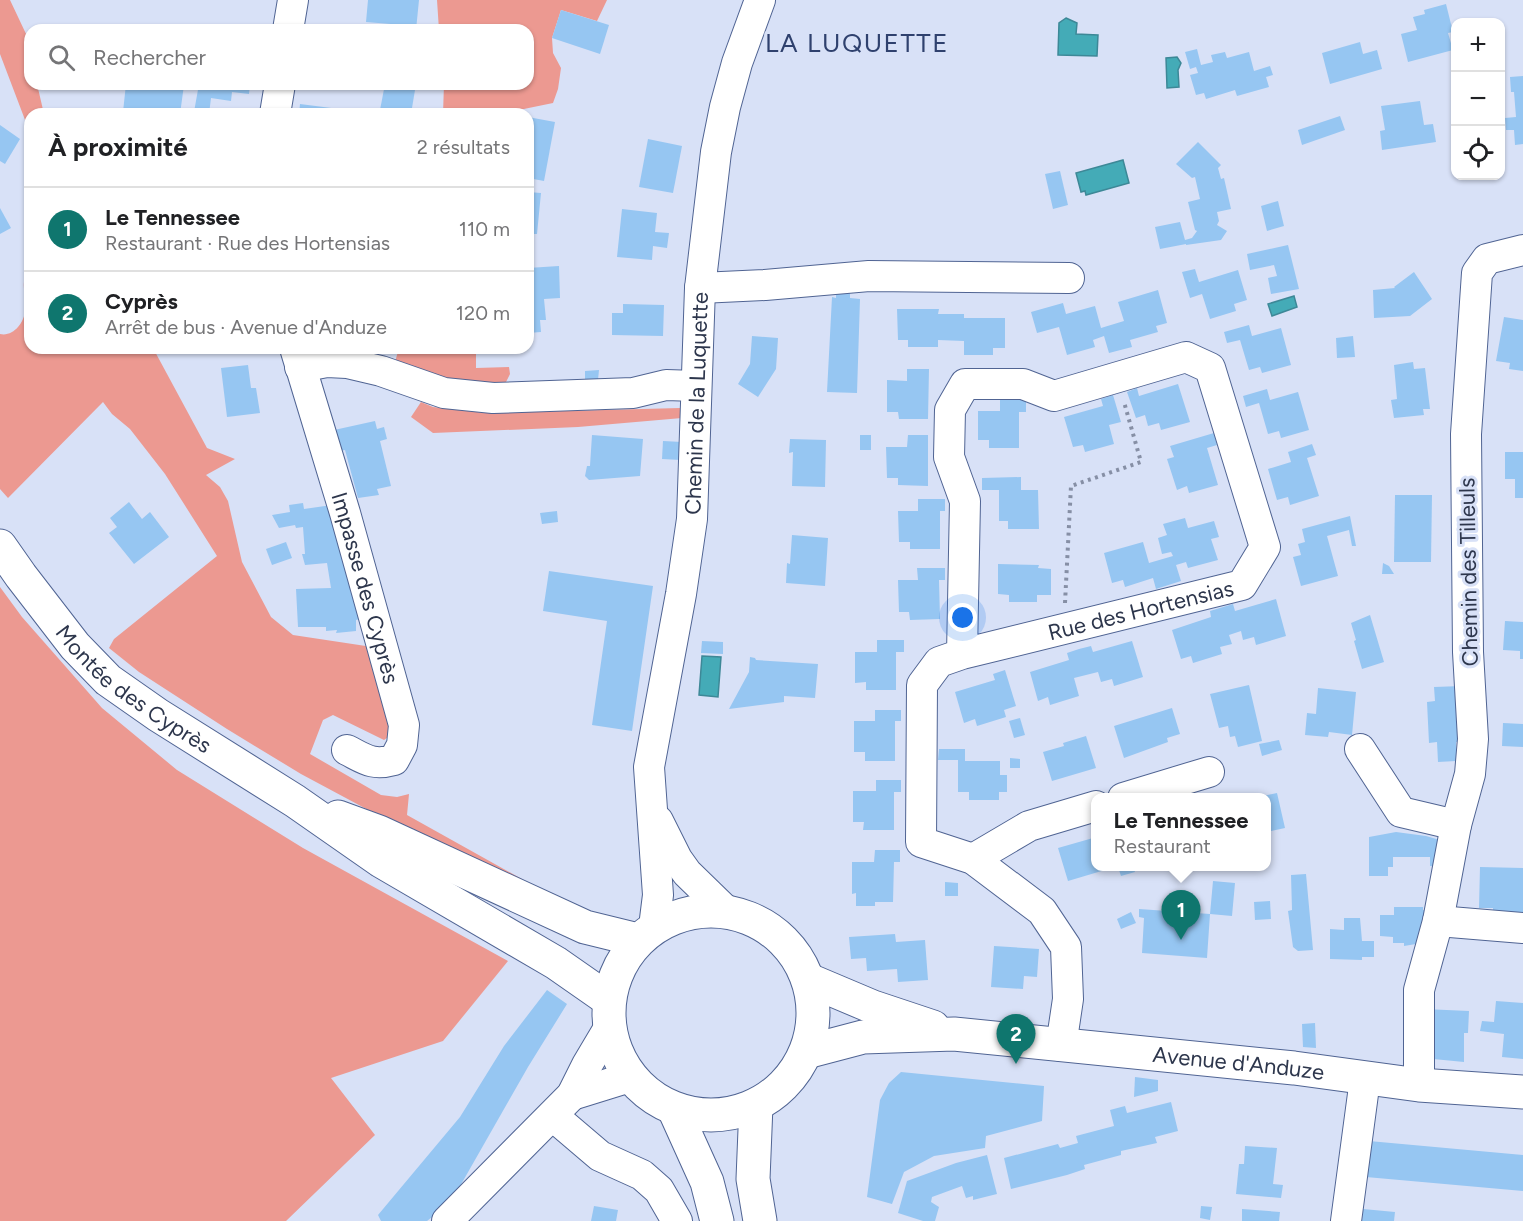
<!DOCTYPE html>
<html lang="fr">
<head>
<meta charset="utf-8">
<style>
	:root { --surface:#fff; --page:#f6f6f6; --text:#202124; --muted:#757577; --line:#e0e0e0; --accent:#0f766e }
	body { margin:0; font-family:Figtree,sans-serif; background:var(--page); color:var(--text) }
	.controls { position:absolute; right:18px; top:18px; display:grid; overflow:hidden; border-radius:12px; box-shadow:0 2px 4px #0004 }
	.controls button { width:54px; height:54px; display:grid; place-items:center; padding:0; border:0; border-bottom:2px solid var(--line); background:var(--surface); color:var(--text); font:30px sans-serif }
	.you { position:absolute; left:963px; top:618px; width:21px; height:21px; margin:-15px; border:4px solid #fff; border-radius:50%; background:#1a73e8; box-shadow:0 0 0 9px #1a73e833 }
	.badge { display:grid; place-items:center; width:39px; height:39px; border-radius:50%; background:var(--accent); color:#fff; font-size:20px; font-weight:700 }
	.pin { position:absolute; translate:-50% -50px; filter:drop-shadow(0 2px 3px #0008) }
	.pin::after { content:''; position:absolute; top:32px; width:21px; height:18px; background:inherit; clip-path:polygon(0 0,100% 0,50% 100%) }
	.popup { position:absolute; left:1091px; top:793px; width:180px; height:78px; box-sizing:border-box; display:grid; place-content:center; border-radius:12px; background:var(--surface); filter:drop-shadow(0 2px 4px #0005); font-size:20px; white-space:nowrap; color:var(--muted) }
	.popup b { font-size:22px; color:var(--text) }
	.popup::after { content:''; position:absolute; left:50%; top:100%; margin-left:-12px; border:12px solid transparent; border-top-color:var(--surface) }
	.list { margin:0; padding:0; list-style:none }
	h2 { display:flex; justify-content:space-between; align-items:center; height:78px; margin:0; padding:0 24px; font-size:26px }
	h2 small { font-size:20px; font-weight:400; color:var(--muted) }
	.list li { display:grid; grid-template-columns:39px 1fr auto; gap:18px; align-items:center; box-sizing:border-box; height:84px; padding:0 24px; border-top:2px solid var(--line) }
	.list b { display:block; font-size:22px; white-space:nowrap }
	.list p { margin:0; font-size:20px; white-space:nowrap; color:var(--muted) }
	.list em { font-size:20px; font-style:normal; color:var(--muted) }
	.icon { flex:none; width:33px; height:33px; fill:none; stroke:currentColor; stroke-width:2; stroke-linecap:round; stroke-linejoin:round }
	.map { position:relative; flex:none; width:1523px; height:1221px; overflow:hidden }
	.search { position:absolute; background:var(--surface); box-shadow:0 2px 4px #0004; left:24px; top:24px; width:510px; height:66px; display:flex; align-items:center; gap:15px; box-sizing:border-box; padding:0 21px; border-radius:18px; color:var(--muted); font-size:22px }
	.panel { position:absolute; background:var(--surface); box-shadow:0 2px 4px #0004; left:24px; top:108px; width:510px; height:246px; border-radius:18px }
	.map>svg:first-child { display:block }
	.green { fill:#ec9991 }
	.water { fill:#44abb7; stroke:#3d8897; stroke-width:1.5 }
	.building { fill:#96c6f2 }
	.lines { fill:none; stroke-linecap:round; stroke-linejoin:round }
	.minor-casing { stroke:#506493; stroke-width:32 }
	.major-casing { stroke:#506493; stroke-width:35 }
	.path { stroke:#868fa5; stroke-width:4; stroke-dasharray:3 4.5; stroke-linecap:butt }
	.minor { stroke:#fff; stroke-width:30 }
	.major { stroke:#fff; stroke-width:33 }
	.labels { text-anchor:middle; stroke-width:6; stroke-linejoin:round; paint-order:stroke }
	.street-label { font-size:22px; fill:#2d364c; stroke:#d8e1f7 }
	.quarter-label { font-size:26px; letter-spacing:1.5px; fill:#2f416e; stroke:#d8e1f7 }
</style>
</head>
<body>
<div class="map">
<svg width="1523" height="1221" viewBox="0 0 1523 1221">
	<rect width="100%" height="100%" fill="#d8e1f7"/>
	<g class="green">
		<path d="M0 0H10L27 36 30 52V84H37L44 114H30V133L0 54Z"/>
		<path d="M437 0H607L597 21 561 10 552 38 553 53 561 68 558 89 553 103 500 114H443L444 84H528V30H439Z"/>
		<path d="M30 234V348H153L207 448 235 459 206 475 220 487 228 501 242 562 271 617 293 635 379 648 394 733 384 740 333 715 323 720 310 754 381 795 397 797 409 794 407 815 545 892 400 827 301 774 227 729 139 672 109 648 114 639 217 556 165 474 130 429 112 414 103 402 8 498 0 489V334C13 337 24 323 25 311 27 302 23 292 24 282 26 266 29 250 30 234Z"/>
		<path d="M399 348H476V368L509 367 510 374 504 386 459 385 395 362Z"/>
		<path d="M421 402 433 407 485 413 680 408 682 418 578 427 433 433 411 417Z"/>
		<path d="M0 587 22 617 102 708 177 770 303 848 508 961 443 1041 331 1078 375 1135 286 1221H0Z"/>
	</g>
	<g class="water">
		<path d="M1066 18 1077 23 1076 34 1098 35 1097 56 1058 55 1059 23Z"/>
		<path d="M1177 57 1181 63 1178 70 1179 87 1167 88 1166 58Z"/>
		<path d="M1123 160 1129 183 1086 195 1085 191 1081 192 1076 173Z"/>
		<path d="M1294 296 1297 307 1272 316 1268 304Z"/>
		<path d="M702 656 721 657 718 697 699 695Z"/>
	</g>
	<g class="building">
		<path d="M368 0H419L416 30H403V25L366 22Z"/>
		<path d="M1446 4 1453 32 1448 33 1453 50 1408 62 1401 34 1417 30 1413 17 1425 14 1424 10Z"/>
		<path d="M561 10 609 25 600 54 552 38Z"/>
		<path d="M1360 42 1363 54 1377 50 1382 69 1330 84 1322 53Z"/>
		<path d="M1197 49 1201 65 1213 62 1211 55 1225 52 1227 58 1249 52 1254 71 1270 66 1273 75 1266 77 1269 87 1237 96 1235 90 1206 99 1204 93 1196 95 1190 75 1198 73 1196 67 1190 69 1185 52Z"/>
		<path d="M1523 76V144L1515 145 1514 130H1506L1505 118 1516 117 1514 92H1511L1510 77Z"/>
		<path d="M126 84 184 85 180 114H157L139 110 138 114 123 112Z"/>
		<path d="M199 84 213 85 250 84 249 94 232 92 231 101 211 98 209 114 194 112Z"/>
		<path d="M385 84H416L411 114 380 110Z"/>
		<path d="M1420 101 1424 125 1433 124 1436 142 1382 150 1380 131 1385 130 1381 106Z"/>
		<path d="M300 104 339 109 338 114H299Z"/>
		<path d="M1340 116 1345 130 1302 145 1298 130Z"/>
		<path d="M528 117 555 122 544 181 528 178Z"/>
		<path d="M0 125 20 139 5 164 0 161Z"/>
		<path d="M648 139 682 146 673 193 639 187Z"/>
		<path d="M1198 142 1221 165 1218 168 1221 179 1224 178 1231 209 1217 212 1219 221 1217 225 1227 231 1221 240 1186 245V244L1160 249 1155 227 1180 222 1185 240 1192 238 1197 231 1195 230 1188 202 1200 199 1195 177 1192 178 1176 164Z"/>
		<path d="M1060 171 1068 205 1053 209 1045 174Z"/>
		<path d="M528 192 541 193 537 234H533L531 248H528Z"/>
		<path d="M1278 201 1284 226 1267 231 1261 206Z"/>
		<path d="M0 208 11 228 0 234Z"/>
		<path d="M622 209 657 213 655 232 669 233 667 248 653 246 652 260 617 257Z"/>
		<path d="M1288 245 1299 289 1271 294 1268 278 1277 276 1274 265 1250 270 1247 254Z"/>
		<path d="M559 266 560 298 544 299 546 320H540L541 332 528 333V268Z"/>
		<path d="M1195 269 1199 282 1238 270 1247 300 1234 304 1236 311 1210 319 1202 294 1190 298 1182 272Z"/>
		<path d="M1414 272 1432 299 1410 316 1374 318 1373 290 1395 288 1394 287Z"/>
		<path d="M836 286 850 287V298L860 299 857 393 827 392 832 297 836 298Z"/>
		<path d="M1158 290 1167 323 1156 326 1158 332 1130 340 1132 347 1109 353 1104 336 1093 340 1095 347 1067 355 1059 327 1037 333 1031 312 1063 303 1066 314 1095 306 1101 328 1124 321 1118 302Z"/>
		<path d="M623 304 664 305 663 336 612 335V313H623Z"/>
		<path d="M897 309H939L938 314H964V318H1005V348H993V355H964V341L938 340V347H908V340H898Z"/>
		<path d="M1504 317 1523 320V371L1509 369 1510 363 1496 361Z"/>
		<path d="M1249 325 1252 336 1281 328 1291 365 1262 373 1260 367 1249 370 1240 340 1227 343 1224 332Z"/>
		<path d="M752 336 778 338 776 369 758 397 738 384 750 364Z"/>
		<path d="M1353 336 1355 357 1337 358 1336 338Z"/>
		<path d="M1413 362 1414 369 1425 368 1430 409H1423L1424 415 1394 418 1391 400 1397 399 1394 365Z"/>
		<path d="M248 365 251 388H256L260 413 227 417 221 368Z"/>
		<path d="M907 369H929L928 419H899L898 412H887V380L907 381Z"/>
		<path d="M599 370 598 380H585V371Z"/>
		<path d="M1178 384 1190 422 1161 430 1159 423 1148 426 1145 415 1136 418 1127 392 1137 388 1139 396Z"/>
		<path d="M1267 389 1270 400 1298 392 1309 430 1281 438 1279 431 1268 434 1259 403 1246 407 1243 396Z"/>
		<path d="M1113 395 1121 422 1109 425 1114 444 1085 452 1083 445 1073 447 1064 417 1103 406 1101 399Z"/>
		<path d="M1000 397H1026V412H1019V448H989V440H978V411H1000Z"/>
		<path d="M375 421 377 429 384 427 387 439 380 441 391 486 377 489 379 495 358 498 345 450 331 453 325 432Z"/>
		<path d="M1214 433 1217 445 1207 448 1218 485 1189 493 1187 486 1177 490 1167 459 1174 457 1170 446Z"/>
		<path d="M592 435 643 439 640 476 589 480 585 476 587 466H590Z"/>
		<rect x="860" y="435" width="11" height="15"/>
		<path d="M908 435H928V486L898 485V478H887L886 447H907Z"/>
		<path d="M790 439 826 440 825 487 792 486 793 452 789 453Z"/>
		<path d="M663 441 682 442 681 460 662 459Z"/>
		<path d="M1312 444 1316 455 1307 458 1319 496 1290 505 1288 497 1277 500 1268 469 1291 462 1288 452Z"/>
		<path d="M1505 452H1523V498H1515V479H1505Z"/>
		<path d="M1021 477V490H1038L1039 529H1008V521H999V490H982V478Z"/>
		<path d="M1395 495H1432L1431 562H1394Z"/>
		<path d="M918 499H945V511H940V549H910V542H899L898 511H918Z"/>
		<path d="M129 502 142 519 150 512 169 537 134 564 109 533 117 527 110 518Z"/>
		<path d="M303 503 304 509 332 505 360 619 356 620V631L336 633 337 630 326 631V627H298L296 589 331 588 327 563 305 565 302 554H305L303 527 296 528 295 525 279 528 272 515 290 512 289 505Z"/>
		<path d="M557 511 558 522 542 524 540 513Z"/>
		<path d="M1350 516 1356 546H1352L1349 530 1327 536 1338 576 1301 586 1293 557 1301 555 1298 544 1305 542 1302 529Z"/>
		<path d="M1185 518 1188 528 1214 521 1219 537 1211 539 1218 560 1188 568 1186 562 1176 565 1181 581 1156 589 1153 578 1125 587 1123 580 1112 583 1104 553 1143 542 1149 563 1173 556 1171 552 1162 554 1158 538 1167 535 1163 524Z"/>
		<path d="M792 535 828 538 825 586 786 583 787 563 790 564Z"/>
		<path d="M286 542 292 558 272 565 266 549Z"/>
		<path d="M1383 563 1389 566 1394 574H1382Z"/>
		<path d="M998 564 1039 565 1038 568 1051 569V595H1037V602H1009V595L998 594Z"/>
		<path d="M917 568H945V580H939L940 619 910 620 909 612H899L898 580H918Z"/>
		<path d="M549 571 653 586 632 731 592 725 607 621 543 611Z"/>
		<path d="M1276 599 1286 636 1256 645 1254 637 1243 640 1241 631 1229 635 1232 644 1220 647 1222 654 1193 663 1191 656 1181 659 1172 630 1211 617 1210 611 1233 604 1235 611Z"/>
		<path d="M1370 615 1384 662 1362 669 1354 641 1356 640 1351 623Z"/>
		<path d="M1505 621 1523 622V659H1520V651L1503 650Z"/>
		<path d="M877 640H904V652H896V690H866V682L855 683V652H877Z"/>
		<path d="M702 641 723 642V654L701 653Z"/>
		<path d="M1132 641 1143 677 1114 686 1112 679 1101 682 1098 672 1074 678 1079 696 1050 705 1048 697 1038 701 1030 672 1069 660 1067 653 1079 649 1091 646 1093 652Z"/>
		<path d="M750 657 755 658 756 660 818 664 815 698 784 696V702L729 709 749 672Z"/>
		<path d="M1005 670 1016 706 1004 710 1006 717 977 726 975 719 964 723 955 692 995 680 993 674Z"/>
		<path d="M1249 685 1262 741 1238 747 1235 736 1230 737 1228 726 1219 728 1210 694Z"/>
		<path d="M1462 686 1464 742H1456V761L1438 762 1437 742 1429 743 1427 702 1435 701 1434 687Z"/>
		<path d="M1318 688 1356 692 1352 735 1329 732 1328 737 1305 735 1307 713 1316 714Z"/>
		<path d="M1172 708 1180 734 1167 738 1168 742 1124 758 1114 726Z"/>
		<path d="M875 710H901V721H895V761H865V752H854V721H875Z"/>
		<path d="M1020 718 1025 735 1014 738 1009 721Z"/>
		<path d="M1503 723 1523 724V747L1502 746Z"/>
		<path d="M1086 736 1096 768 1052 781 1043 752 1064 746 1063 743Z"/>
		<path d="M1279 740 1282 750 1262 756 1259 744Z"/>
		<path d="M939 749H965V761H1000V775H1007V792H999V800H969V792H958V760H938Z"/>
		<path d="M1010 758 1020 759V768H1010Z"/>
		<path d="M876 780H901V792H894V830H863L864 822H853V791H876Z"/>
		<path d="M1277 793 1285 828 1266 832V798L1259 797Z"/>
		<path d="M1396 832 1426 836 1447 842 1444 867 1430 866V857H1393V867H1388V876H1369V837Z"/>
		<path d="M1093 838 1095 846V867H1115L1068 881 1058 848Z"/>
		<path d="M875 850H900V862H894L893 902H875V906H856V893L852 894V862H874Z"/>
		<path d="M1118 867H1133L1135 872 1121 876Z"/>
		<path d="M1480 867 1523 868V922H1493V908H1479Z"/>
		<path d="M1306 874 1313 950 1298 951 1293 947 1288 911 1292 910 1291 875Z"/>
		<path d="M1213 881 1235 883 1232 916 1210 914 1207 958 1142 953 1144 918 1139 917V909L1210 914Z"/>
		<path d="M945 882 958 883V896H945Z"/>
		<path d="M1270 901 1271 919 1255 920 1254 902Z"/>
		<path d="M1394 907H1423V910L1434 911 1422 943 1404 946V943H1393V937L1380 936V915H1394Z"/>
		<path d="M1131 912 1136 923 1121 929 1117 919Z"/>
		<path d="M1344 918H1360L1362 941H1374V957H1362V960L1330 959V929L1344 930Z"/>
		<path d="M895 934 896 942 925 940 928 980 898 982 897 969 867 971 866 958 851 959 849 937Z"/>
		<path d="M994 946 1039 949 1037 977 1024 976 1023 989 991 987Z"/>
		<path d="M547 990 567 1004 528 1067 451 1202 427 1221H381L378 1215 460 1117 504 1046Z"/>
		<path d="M1496 1001 1523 1003V1059L1502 1057 1504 1034 1480 1031 1482 1021 1494 1022Z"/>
		<path d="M1424 1009 1469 1011 1468 1033H1464V1062L1423 1058Z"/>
		<path d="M1315 1023 1316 1048 1303 1047 1302 1024Z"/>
		<path d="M901 1072 1044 1086 1042 1121 986 1136 985 1148 934 1156 904 1172 892 1204 867 1197 880 1100 889 1083Z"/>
		<path d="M1135 1077 1158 1080V1091L1134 1097Z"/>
		<path d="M1171 1102 1178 1131 1155 1137 1157 1143 1121 1151V1155L1084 1165 1085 1169 1067 1175 1011 1189 1004 1158 1058 1144 1060 1148 1078 1143 1076 1136 1114 1126 1110 1110 1125 1106 1127 1113Z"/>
		<path d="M1369 1141 1523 1155V1191L1366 1177Z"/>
		<path d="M1245 1146 1277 1148 1273 1184 1283 1185 1281 1198 1236 1194 1239 1164H1244Z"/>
		<path d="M987 1155 997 1194 973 1200V1196L966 1198 962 1186 932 1197 931 1202 939 1207 935 1221H923L898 1213 907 1181 956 1163Z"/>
		<path d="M594 1206 618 1210 616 1221H591Z"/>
		<path d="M1201 1206 1212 1207 1210 1220 1200 1218Z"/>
		<path d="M1242 1209 1280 1212 1279 1221H1242Z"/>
		<path d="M1363 1209 1395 1212 1394 1221H1362Z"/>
	</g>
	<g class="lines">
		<defs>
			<g id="minor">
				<path d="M288 30 293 0"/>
				<path d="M275 114 280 84"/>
				<path d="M700 288 765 285 869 276 1069 278"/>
				<path id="s1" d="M295 348 345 513 404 725 402 745 394 760C372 766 365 759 347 750"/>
				<path d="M300 367 327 362 347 363 381 371 444 393 493 398 633 393 666 385 696 386"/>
				<path id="s2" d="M962 654 1242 585 1265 547 1210 368 1186 357 1054 396 1023 384H965L950 410 949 457 965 501 962 654 939 662 922 685 921 842 973 859 1042 911 1066 947 1068 999 1061 1046"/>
				<path d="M1360 749 1401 812 1456 825"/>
				<path d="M1123 798 1209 772"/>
				<path d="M658 821 677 859 687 873 725 910"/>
				<path d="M973 859 1029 826 1096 806"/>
				<path d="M1438 921 1523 928"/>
				<path id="s3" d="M654 927 658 895 649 767 681 594 692 519 700 288 716 152 725 107 737 63 760 0"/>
				<path d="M1419 1085V990L1438 921 1456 825 1470 774 1473 739 1468 652 1466 434 1477 273 1487 259 1523 250"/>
				<path d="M572 1095 630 1077"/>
				<path d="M553 1116 600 1156 642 1175 659 1190 677 1221"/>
				<path d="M447 1221 572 1095 587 1065 609 1028"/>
				<path d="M1346 1221 1365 1079"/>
			</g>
			<g id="major">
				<path id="s4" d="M0 546 21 576 75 646 108 680 158 715 295 801 381 861 556 963 609 1000"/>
				<path d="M338 817 379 832 585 927 638 940"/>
				<circle cx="711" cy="1013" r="102"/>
				<path d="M809 980 873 1007 933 1027"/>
				<path id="s5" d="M806 1052 863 1037 954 1034 1294 1068 1419 1085 1523 1092"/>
				<path d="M756 1105 753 1179 760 1221"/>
				<path d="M674 1109 707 1182 717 1221"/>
			</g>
		</defs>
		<use href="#minor" class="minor-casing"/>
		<use href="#major" class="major-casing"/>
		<path class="path" d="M1065 603 1071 486 1141 462 1124 402"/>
		<use href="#minor" class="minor"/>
		<use href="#major" class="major"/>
	</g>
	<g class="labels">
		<g class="street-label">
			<text dy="8" stroke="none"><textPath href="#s3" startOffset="528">Chemin de la Luquette</textPath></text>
			<text transform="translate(1468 572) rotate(-91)" y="8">Chemin des Tilleuls</text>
			<text dy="8" stroke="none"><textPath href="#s1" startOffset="250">Impasse des Cyprès</textPath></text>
			<text dy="8" stroke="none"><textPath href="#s2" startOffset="184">Rue des Hortensias</textPath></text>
			<text dy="8" stroke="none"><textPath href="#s4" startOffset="198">Montée des Cyprès</textPath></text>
			<text dy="8" stroke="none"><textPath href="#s5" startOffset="436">Avenue d'Anduze</textPath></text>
		</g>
		<g class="quarter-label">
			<text x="857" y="52">LA LUQUETTE</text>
		</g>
	</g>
</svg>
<div class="controls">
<button>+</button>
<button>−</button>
<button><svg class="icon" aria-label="locate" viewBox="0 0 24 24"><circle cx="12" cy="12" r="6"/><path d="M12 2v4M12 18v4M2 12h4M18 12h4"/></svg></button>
</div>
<div class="you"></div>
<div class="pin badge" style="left:1181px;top:940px">1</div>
<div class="popup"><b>Le Tennessee</b>Restaurant</div>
<div class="pin badge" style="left:1016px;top:1064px">2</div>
<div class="search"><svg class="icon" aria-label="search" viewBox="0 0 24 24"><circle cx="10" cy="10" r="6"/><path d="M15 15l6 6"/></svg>Rechercher</div>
<section class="panel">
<h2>À proximité<small>2 résultats</small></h2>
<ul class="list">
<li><span class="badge">1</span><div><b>Le Tennessee</b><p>Restaurant · Rue des Hortensias</p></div><em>110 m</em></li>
<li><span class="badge">2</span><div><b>Cyprès</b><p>Arrêt de bus · Avenue d'Anduze</p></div><em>120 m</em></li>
</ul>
</section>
</div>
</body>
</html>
